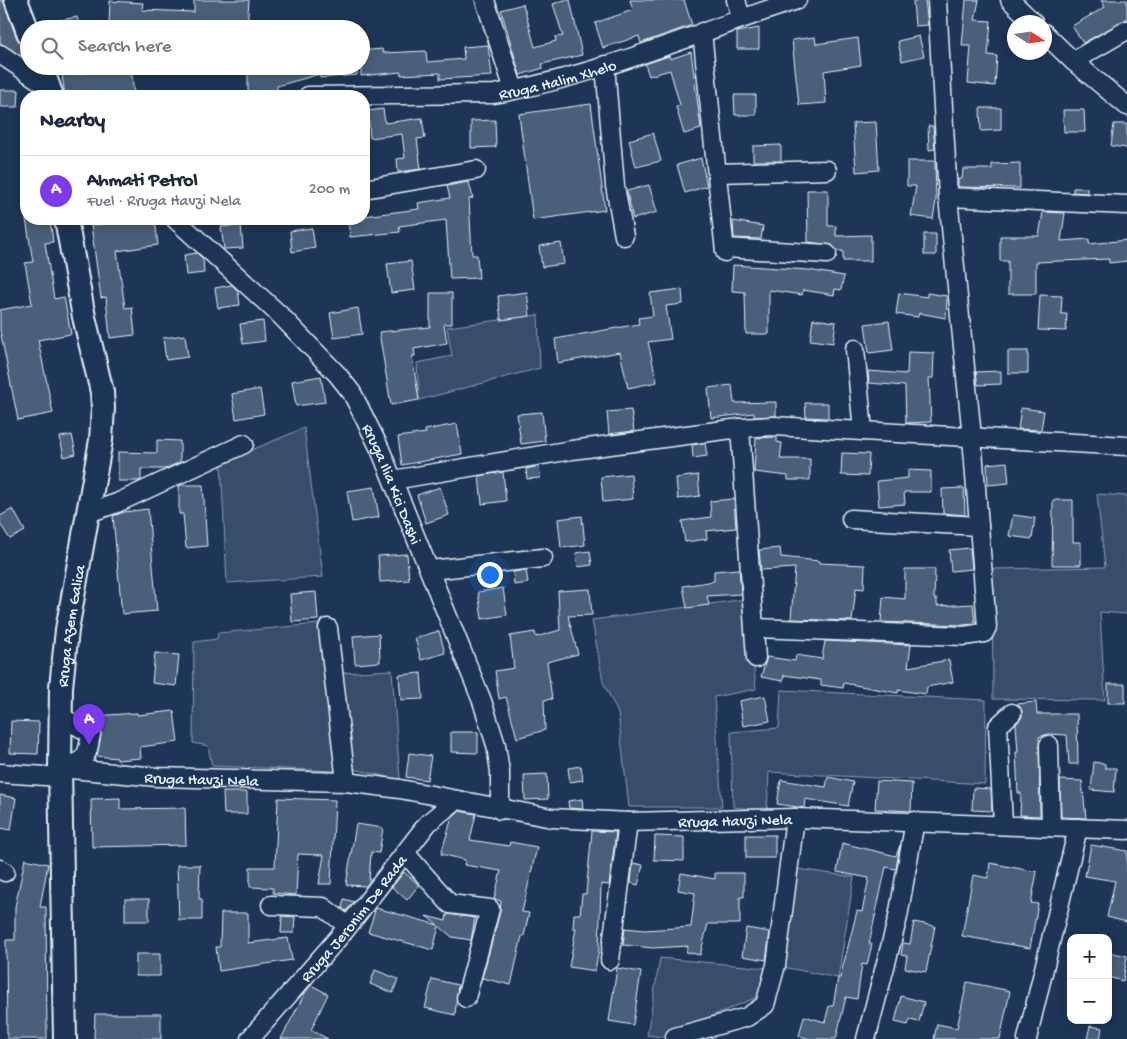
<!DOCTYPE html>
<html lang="en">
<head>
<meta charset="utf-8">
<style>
	:root { --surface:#fff; --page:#f2f2f3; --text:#1f2937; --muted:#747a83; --line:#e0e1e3; --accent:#7c3aed }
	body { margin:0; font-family:"Gochi Hand",sans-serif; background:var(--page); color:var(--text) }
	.controls { position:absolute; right:15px; bottom:15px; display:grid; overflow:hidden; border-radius:10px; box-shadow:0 2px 12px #0003 }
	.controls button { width:45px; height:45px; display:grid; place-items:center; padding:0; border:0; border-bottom:1px solid var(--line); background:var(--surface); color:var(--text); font:25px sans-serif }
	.compass { position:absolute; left:1007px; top:15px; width:45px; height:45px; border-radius:50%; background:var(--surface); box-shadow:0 2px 12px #0003; rotate:102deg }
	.you { position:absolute; left:489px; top:574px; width:18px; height:18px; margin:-12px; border:4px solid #fff; border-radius:50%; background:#1a73e8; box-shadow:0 0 0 8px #1a73e833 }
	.badge { display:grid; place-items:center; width:32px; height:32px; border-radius:50%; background:var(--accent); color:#fff; font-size:16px; font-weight:700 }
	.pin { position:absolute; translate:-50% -41px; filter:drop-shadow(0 1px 2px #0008) }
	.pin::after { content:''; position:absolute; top:26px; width:18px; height:15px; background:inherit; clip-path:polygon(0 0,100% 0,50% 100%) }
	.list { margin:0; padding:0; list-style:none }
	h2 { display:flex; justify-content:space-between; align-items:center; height:65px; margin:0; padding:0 20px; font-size:21px }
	h2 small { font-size:16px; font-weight:400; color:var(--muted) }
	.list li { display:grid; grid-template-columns:32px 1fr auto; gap:15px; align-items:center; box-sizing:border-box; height:70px; padding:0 20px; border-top:1px solid var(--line) }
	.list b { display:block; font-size:19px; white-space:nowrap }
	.list p { margin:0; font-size:16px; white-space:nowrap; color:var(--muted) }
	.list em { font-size:16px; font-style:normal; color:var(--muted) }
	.icon { flex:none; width:28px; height:28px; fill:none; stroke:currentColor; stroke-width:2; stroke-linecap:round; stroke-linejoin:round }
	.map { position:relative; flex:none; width:1127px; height:1039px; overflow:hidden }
	.search { position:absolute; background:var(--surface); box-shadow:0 2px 12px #0003; left:20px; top:20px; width:350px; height:55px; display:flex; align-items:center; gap:12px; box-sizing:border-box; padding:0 18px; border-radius:28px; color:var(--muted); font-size:19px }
	.panel { position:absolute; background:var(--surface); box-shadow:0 2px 12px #0003; left:20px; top:90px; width:350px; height:135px; border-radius:20px }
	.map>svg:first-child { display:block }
	.green { fill:#374d6c; stroke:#909fb2 }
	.building { fill:#495e7a; stroke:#e8f1f8 }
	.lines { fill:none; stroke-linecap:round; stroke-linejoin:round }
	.minor-casing { stroke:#e8f1f8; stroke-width:21 }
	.major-casing { stroke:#e8f1f8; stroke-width:26 }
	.minor { stroke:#1d3557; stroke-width:18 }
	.major { stroke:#1d3557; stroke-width:22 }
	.labels { text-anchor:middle; stroke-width:4.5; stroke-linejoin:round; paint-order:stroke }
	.street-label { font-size:16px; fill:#e8f1f8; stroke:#1d3557 }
</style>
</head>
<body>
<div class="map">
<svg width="1127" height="1039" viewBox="0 0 1127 1039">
	<rect width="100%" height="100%" fill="#1d3557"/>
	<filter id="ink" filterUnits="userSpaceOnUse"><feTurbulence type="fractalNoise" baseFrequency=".02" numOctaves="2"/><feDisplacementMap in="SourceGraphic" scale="10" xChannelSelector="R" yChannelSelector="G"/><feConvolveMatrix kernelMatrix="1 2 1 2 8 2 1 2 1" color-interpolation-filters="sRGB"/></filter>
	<g filter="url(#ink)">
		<g class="green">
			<path d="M538 315 540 368 419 400 417 363 452 356 447 327Z"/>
			<path d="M304 428 323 577 227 583 221 463Z"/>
			<path d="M1097 494 1127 496V614L1100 612 1105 700 993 699 992 569 1105 567Z"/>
			<path d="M747 599 756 689 714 697 722 807H629L618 713 603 682 592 620Z"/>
			<path d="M319 624 337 771 212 766 208 746 193 743 194 642 217 639 218 633Z"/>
			<path d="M392 670 400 780 354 769 341 673Z"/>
			<path d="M781 690 986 700 985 784 769 772 767 811 733 807 731 732 779 728Z"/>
			<path d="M797 869 854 877 838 978 783 967Z"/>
			<path d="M660 958 766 968 762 995 662 1037 647 1035Z"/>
		</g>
		<g class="building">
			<path d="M0 0H3L17 39 26 46 29 53V61L0 43Z"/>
			<path d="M194 0H249L247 26 237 25V29H186V25L109 23 110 1 143 3 142 10 194 12Z"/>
			<path d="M564 0H570L582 55 542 64 543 68 520 75 501 10 523 4 535 47 556 41 555 37 563 36 553 4Z"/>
			<path d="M630 0H684L692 25 641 43 639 36 603 48 595 23 633 10Z"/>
			<path d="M925 0 928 25 915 26 913 1Z"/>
			<path d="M966 0H979L975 20 991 21 988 55 997 56 995 86 968 83 971 46H962Z"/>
			<path d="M1101 0H1127V19L1083 43 1072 26 1105 7Z"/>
			<path d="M77 17 80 29H46L45 23Z"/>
			<path d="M759 28V49H737V32Z"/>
			<path d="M919 36 924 56 902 61 898 41Z"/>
			<path d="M815 37 816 44 858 38 861 65 824 71 826 103 799 105 792 40Z"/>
			<path d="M488 45 492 76 440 79V73L401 75V72L361 76V51L382 49 383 53 426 51 427 62 464 59 463 47Z"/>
			<path d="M691 52 701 129 684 134 676 107 680 105 670 70 649 76 645 64 669 56 670 59Z"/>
			<path d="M84 66H131L134 96H104V93L65 96 62 75 85 73Z"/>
			<path d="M248 66H357V75L320 78V74L277 86V94L248 93Z"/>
			<path d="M0 90H19L18 107H0Z"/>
			<path d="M734 95H756V115H735Z"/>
			<path d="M591 104 605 210 533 220 519 114Z"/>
			<path d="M980 108H1001V130L981 131Z"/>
			<path d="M383 109 385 123 422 118 425 138 417 139 421 169 398 172 397 159 405 158 402 134 370 138 368 111Z"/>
			<path d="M1063 110H1084L1085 132H1064Z"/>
			<path d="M495 120 496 147 471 148V121Z"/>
			<path d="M876 122 879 170 856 172 853 123Z"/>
			<path d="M1114 124H1127V148L1111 146Z"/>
			<path d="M928 126H933L935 149 929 150Z"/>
			<path d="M653 133 661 161 636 167 629 140Z"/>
			<path d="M781 145V161H753V146Z"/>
			<path d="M701 158 707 186 685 193 677 165Z"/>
			<path d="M907 161H935L936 201 933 219 911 216 916 186H907Z"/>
			<path d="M1020 163V188L958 187V179H962L963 169H992V164Z"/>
			<path d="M469 182 473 198 469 199 472 255H477L479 278 450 279 446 220 399 226 400 232 350 237 348 219H364V216L419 209 418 203 450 198 447 186Z"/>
			<path d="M649 185 657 212 633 219 627 191Z"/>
			<path d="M1073 188H1087V193L1073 192Z"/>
			<path d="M807 190H828V226H836V236L871 235V261H843V251H837L832 245 808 242Z"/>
			<path d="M1043 212 1065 213 1061 241 1089 239V244L1127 240V261L1109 263V259L1036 262V294H1008V261H1000V236H1039Z"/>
			<path d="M26 219H50L53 242 45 243 54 299 64 297 71 334 38 340 53 413 18 420 0 330V310L32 304 25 263 33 262Z"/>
			<path d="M119 219H155L158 245 117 251 125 308 132 307 135 335 110 338 106 297 101 298 91 225 119 222Z"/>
			<path d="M733 221 763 226 761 239 734 238Z"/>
			<path d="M241 225 243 248 224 249 221 227Z"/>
			<path d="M312 228 315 248 292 252 290 231Z"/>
			<rect x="924" y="234" width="12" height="21"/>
			<path d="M561 243 564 264 542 267 539 246Z"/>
			<path d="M197 253 203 259 204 273 186 275 184 255Z"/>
			<path d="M411 261 415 290 391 293 387 264Z"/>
			<path d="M733 265 808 270 844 276 841 290 835 289 834 295 803 290 802 295 769 290V334H746L745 292 732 291Z"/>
			<path d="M232 285 238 291 240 305 218 308 215 288Z"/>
			<path d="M682 289 683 304 666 306 671 339 648 342 657 382 628 388 620 352 558 363 555 339 639 324 638 318 653 316 650 293Z"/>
			<path d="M527 292 530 316 501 320 498 296Z"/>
			<path d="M430 293H452V324H444L447 343 414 349 415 356H412L419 400 391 405 379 332 430 327Z"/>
			<path d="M899 293 927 297V293L947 296 946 318 919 313 918 317 896 314Z"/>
			<path d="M1040 295 1062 296 1061 314H1067L1066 331 1038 330Z"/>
			<path d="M358 308 362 334 334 338 330 313Z"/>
			<path d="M813 319 836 322 833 343 810 340Z"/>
			<path d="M263 321 265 341 243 344 240 324Z"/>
			<path d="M889 321 893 350 869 353 865 324Z"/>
			<path d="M185 335 188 357 166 360 163 338Z"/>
			<rect x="1008" y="351" width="20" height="22"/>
			<path d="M908 352 934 353 933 378H929L931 422 906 423 905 386 869 383 868 371 907 374Z"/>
			<path d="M1001 371V384L978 385 976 372Z"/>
			<path d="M321 376 325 402 296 406 292 381Z"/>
			<path d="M732 385 734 403 776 402V416L754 417V413L711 418 708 388Z"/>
			<path d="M260 389 264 414 236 419 232 394Z"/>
			<path d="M805 403H828V418L806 417Z"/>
			<path d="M1021 408 1044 411 1041 430 1018 429Z"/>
			<path d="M631 410 634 431 609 434 607 412Z"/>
			<path d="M542 412 545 441 521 444 517 414Z"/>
			<path d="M457 424 462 454 402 465 398 437 426 433 425 430Z"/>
			<path d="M72 435 76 454 64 457 60 437Z"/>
			<path d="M777 437V442L782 443 780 459H810V480H788V476L754 472 756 438Z"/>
			<path d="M157 440 180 441V462L165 469H141V480L138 481H118V452L157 453Z"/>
			<path d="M705 443 707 456 693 458 692 445Z"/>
			<path d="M842 453 869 454 868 476 841 475Z"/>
			<path d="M1007 462 1009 483 988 485 987 464Z"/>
			<path d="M539 466 540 478 527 479 526 469Z"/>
			<path d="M908 470 931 471V492H904L905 504 879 506 877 481 908 478Z"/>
			<path d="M503 472 506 501 482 504 479 476Z"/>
			<path d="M631 474 633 499 603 502 601 477Z"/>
			<path d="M698 475 700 496 678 499 676 478Z"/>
			<path d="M181 485H203L207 546 186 548 183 514H179V486Z"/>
			<path d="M374 487 379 517 352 522 347 491Z"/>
			<path d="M440 487 449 515 426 523 417 495Z"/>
			<path d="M964 488 965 515 943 513 942 489Z"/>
			<path d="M734 499 736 528 706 531 707 539 685 542 682 521 711 517 710 501Z"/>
			<path d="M1053 500H1073V542H1081V565H1052Z"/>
			<path d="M13 509 25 531 10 539 0 524V516Z"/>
			<path d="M148 509 157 611 122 614 113 516 124 512Z"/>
			<path d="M1013 515 1035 518 1032 539 1009 536Z"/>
			<path d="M582 516 585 545 561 548 558 519Z"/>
			<path d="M780 548 781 557 819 561V563L865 565 864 589 856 588 852 621 791 619 795 568 761 570 759 550Z"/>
			<path d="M970 548 972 569 951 571 949 550Z"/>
			<path d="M590 551 592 565 578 567 576 553Z"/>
			<path d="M407 554 409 580 380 582 378 556Z"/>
			<path d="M739 569 741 594 707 596 709 605 687 608 683 586 714 581V571Z"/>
			<path d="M905 569H935L934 599H937V606L973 604 975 624 963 625 881 622 883 597 905 599Z"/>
			<path d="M526 570 528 583 514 585 513 572Z"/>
			<path d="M503 588 507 615 482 619 478 592Z"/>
			<path d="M590 589 592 615 568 616 578 654 547 662 552 699 544 700 545 730 517 738 506 697 499 699 495 671 514 668 510 636 535 632 536 637 560 630 558 591Z"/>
			<path d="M316 592 318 620 292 622 290 594Z"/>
			<path d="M439 631 445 653 421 660 415 638Z"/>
			<path d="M379 634 380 662 355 664 353 636Z"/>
			<path d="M825 641 911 645 908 667 949 660 953 682 927 687 926 694 898 690V693L844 683 843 688 821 685V680L784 675 783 681 761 677 767 657 795 661 796 655 822 659Z"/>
			<path d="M155 653 179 655 176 686 152 683Z"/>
			<path d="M421 673 423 699 401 700 399 675Z"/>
			<rect x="1108" y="684" width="17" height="19"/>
			<path d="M765 696 770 721 743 726 739 701Z"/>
			<path d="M1036 702 1037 714H1077L1078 764H1069L1067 735 1048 734 1039 737 1040 816 1020 815 1021 793H1018L1016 752H1018L1016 724 1022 717V711L1017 704Z"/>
			<path d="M174 711 178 742 140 747 141 758 117 760V758L97 756 101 735 100 729 94 723V716L137 713V715Z"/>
			<path d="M11 721 39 722 38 754 10 753Z"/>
			<path d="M451 732H478V753L451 752Z"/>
			<path d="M409 753 431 756 427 780 406 777Z"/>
			<path d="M1094 762 1105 764V768H1116L1114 792 1091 790Z"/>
			<path d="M581 766 583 780 570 782 568 768Z"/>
			<path d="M547 774 548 799 525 800 524 775Z"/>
			<path d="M828 777 853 782 848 806 805 799 804 808 777 804 781 780 826 787Z"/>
			<path d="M1060 780 1082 781 1086 818 1061 817Z"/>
			<path d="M877 781 912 783 911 811 875 809Z"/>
			<path d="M973 788 991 789 992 811 972 810Z"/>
			<path d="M223 792H247V814H224Z"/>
			<path d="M0 795 16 798 11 830 0 828Z"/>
			<path d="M120 798V809L185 808 186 845 92 847 91 799Z"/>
			<path d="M278 798 335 800 331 884H319L324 855 298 854 296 895 273 893V888L250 887V867H275Z"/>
			<path d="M582 799 583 809 569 808 568 801Z"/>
			<path d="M459 811 476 814 470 840 509 846 510 842 537 847 522 912 529 913 524 936H522L511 985 482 978 500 912 501 901 494 899 501 871 464 865 465 860 441 854 452 817Z"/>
			<path d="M356 824 383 828 379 853 371 852 369 882 366 886 346 885Z"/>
			<path d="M592 831 616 832 609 885 601 884 599 949 595 971 569 967 576 928H573L574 914H580L582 894H586Z"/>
			<rect x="746" y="835" width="29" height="23"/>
			<path d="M655 836 684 837V861L654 860Z"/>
			<path d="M842 843 896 856 900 845 896 869 886 867 869 944H872L867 965 862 964 857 999 846 997 836 1039H810L799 1036 804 1016 825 1022 829 1006H833L838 978H840L857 911 862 912 869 878 837 872Z"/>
			<path d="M1091 845 1127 851V922L1107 917 1115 881 1085 876Z"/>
			<path d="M25 859 48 864 40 907H46L47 1039H7L6 940H15V907Z"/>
			<path d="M633 863 643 865 638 885 631 883Z"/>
			<path d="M990 863 1037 872 1031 903 1038 904 1030 948 962 936 973 875 988 878Z"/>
			<path d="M177 865H200L199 899H202V920H179Z"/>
			<path d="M404 872 419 885 407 900 392 887Z"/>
			<path d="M681 873 715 879V873H744V897H740V924H708L700 955 686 952 688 946 653 948 623 945 625 928 645 930 691 927 695 893 678 890Z"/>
			<rect x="125" y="899" width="24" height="22"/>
			<path d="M344 899 354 902 346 911 342 908Z"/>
			<path d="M376 908 438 925 426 916 446 921 447 914 475 918 471 940 452 937 439 926 433 950 368 932Z"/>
			<path d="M221 913H248V943L288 938 292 960 219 971 216 947H220Z"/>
			<path d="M282 916 295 917 294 933H281Z"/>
			<path d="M914 922 935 926 926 972 905 968 907 956 901 955 903 943 910 944Z"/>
			<path d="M746 928 770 932 766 960 742 956Z"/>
			<path d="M1108 952 1127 956 1123 981 1108 977Z"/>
			<rect x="136" y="954" width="24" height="22"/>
			<path d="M617 968 641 972 633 1025 609 1021Z"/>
			<path d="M375 970 398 979 393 993 370 984Z"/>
			<path d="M432 979 458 985 455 1015 425 1008Z"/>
			<path d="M967 982 1010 991 1000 1039H934L937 1024 957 1028Z"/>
			<path d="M311 985 328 994 311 1030 328 1039H281L305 993Z"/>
			<path d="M901 996 924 1002 919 1022 910 1020 908 1025 895 1022Z"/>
			<path d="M95 1014H161V1039H94Z"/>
			<path d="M1090 1026 1102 1028 1100 1039H1087Z"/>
		</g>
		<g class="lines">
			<defs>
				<g id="minor">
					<path d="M485 0 514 90"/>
					<path d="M736 0 741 18"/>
					<path d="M1010 0 1033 22"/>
					<path d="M702 32 725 252"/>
					<path d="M1044 33 1073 61 1127 106"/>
					<path d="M0 54 49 87"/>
					<path d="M1073 61 1127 30"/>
					<path d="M605 65 615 186 624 236"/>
					<path id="s1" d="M308 96 494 94C598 76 698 32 797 0"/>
					<path d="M717 173 827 170"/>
					<path d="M364 189 476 170"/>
					<path d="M948 197 1127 205"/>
					<path id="s2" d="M175 219 281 316 337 374 352 393 380 449 482 701 496 745 500 772V810"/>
					<path d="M725 248 827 254"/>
					<path d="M855 349 863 431"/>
					<path d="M740 428 756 658"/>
					<path d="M393 480 572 450 740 428 774 426 1127 446"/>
					<path d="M88 513 117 503 244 444"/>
					<path d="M851 519 979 526"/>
					<path d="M430 570 543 558"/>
					<path d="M328 628 346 782"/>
					<path d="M755 628 964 636 984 633 987 627 972 437 948 197 937 0"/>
					<path d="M60 716 91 734C87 758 86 761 63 767"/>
					<path d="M1049 745 1051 827"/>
					<path id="s3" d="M60 768 157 777 346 782 400 789 552 818 628 822 795 818 1127 830"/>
					<path d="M0 773 60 777"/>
					<path d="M1003 825 998 726 1012 713"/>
					<path d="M406 854 450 904 490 909 466 998"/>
					<path d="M0 869 5 872"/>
					<path d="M271 905 323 907 348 926"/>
					<path d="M610 960 628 822"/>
					<path d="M675 1037 747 1017 765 1005 776 965 795 818"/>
					<path id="s4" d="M250 1039 346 929 428 823 456 800"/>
					<path d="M866 1039 898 917 915 821"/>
					<path d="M1027 1039 1078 828"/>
				</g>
				<g id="major">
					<path d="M16 0 29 34"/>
					<path d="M41 66 52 96"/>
					<path id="s5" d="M65 1039 60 768 61 687 67 630 101 440 103 408 102 392 84 317 66 219"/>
				</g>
			</defs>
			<use href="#minor" class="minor-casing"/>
			<use href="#major" class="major-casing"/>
			<use href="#minor" class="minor"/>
			<use href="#major" class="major"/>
		</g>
	</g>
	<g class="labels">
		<g class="street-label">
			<text dy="6" stroke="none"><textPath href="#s1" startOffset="251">Rruga Halim Xhelo</textPath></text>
			<text dy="6" stroke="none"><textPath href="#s2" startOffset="348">Rruga Ilia Kici Dashi</textPath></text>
			<text dy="6" stroke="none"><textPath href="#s5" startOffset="414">Rruga Azem Galica</textPath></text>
			<text dy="6" stroke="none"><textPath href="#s3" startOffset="142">Rruga Havzi Nela</textPath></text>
			<text dy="6" stroke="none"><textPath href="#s3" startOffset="679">Rruga Havzi Nela</textPath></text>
			<text dy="6" stroke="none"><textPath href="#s4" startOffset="159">Rruga Jeronim De Rada</textPath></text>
		</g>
	</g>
</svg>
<div class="controls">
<button>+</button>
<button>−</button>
</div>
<svg class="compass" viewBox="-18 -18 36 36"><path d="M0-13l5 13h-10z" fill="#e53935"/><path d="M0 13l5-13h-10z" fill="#747a83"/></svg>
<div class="you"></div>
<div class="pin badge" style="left:89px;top:745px">A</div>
<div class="search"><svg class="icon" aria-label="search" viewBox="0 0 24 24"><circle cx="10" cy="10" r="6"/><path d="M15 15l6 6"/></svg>Search here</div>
<section class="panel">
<h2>Nearby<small></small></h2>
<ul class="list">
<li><span class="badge">A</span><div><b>Ahmati Petrol</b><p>Fuel · Rruga Havzi Nela</p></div><em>200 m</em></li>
</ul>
</section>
</div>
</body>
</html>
